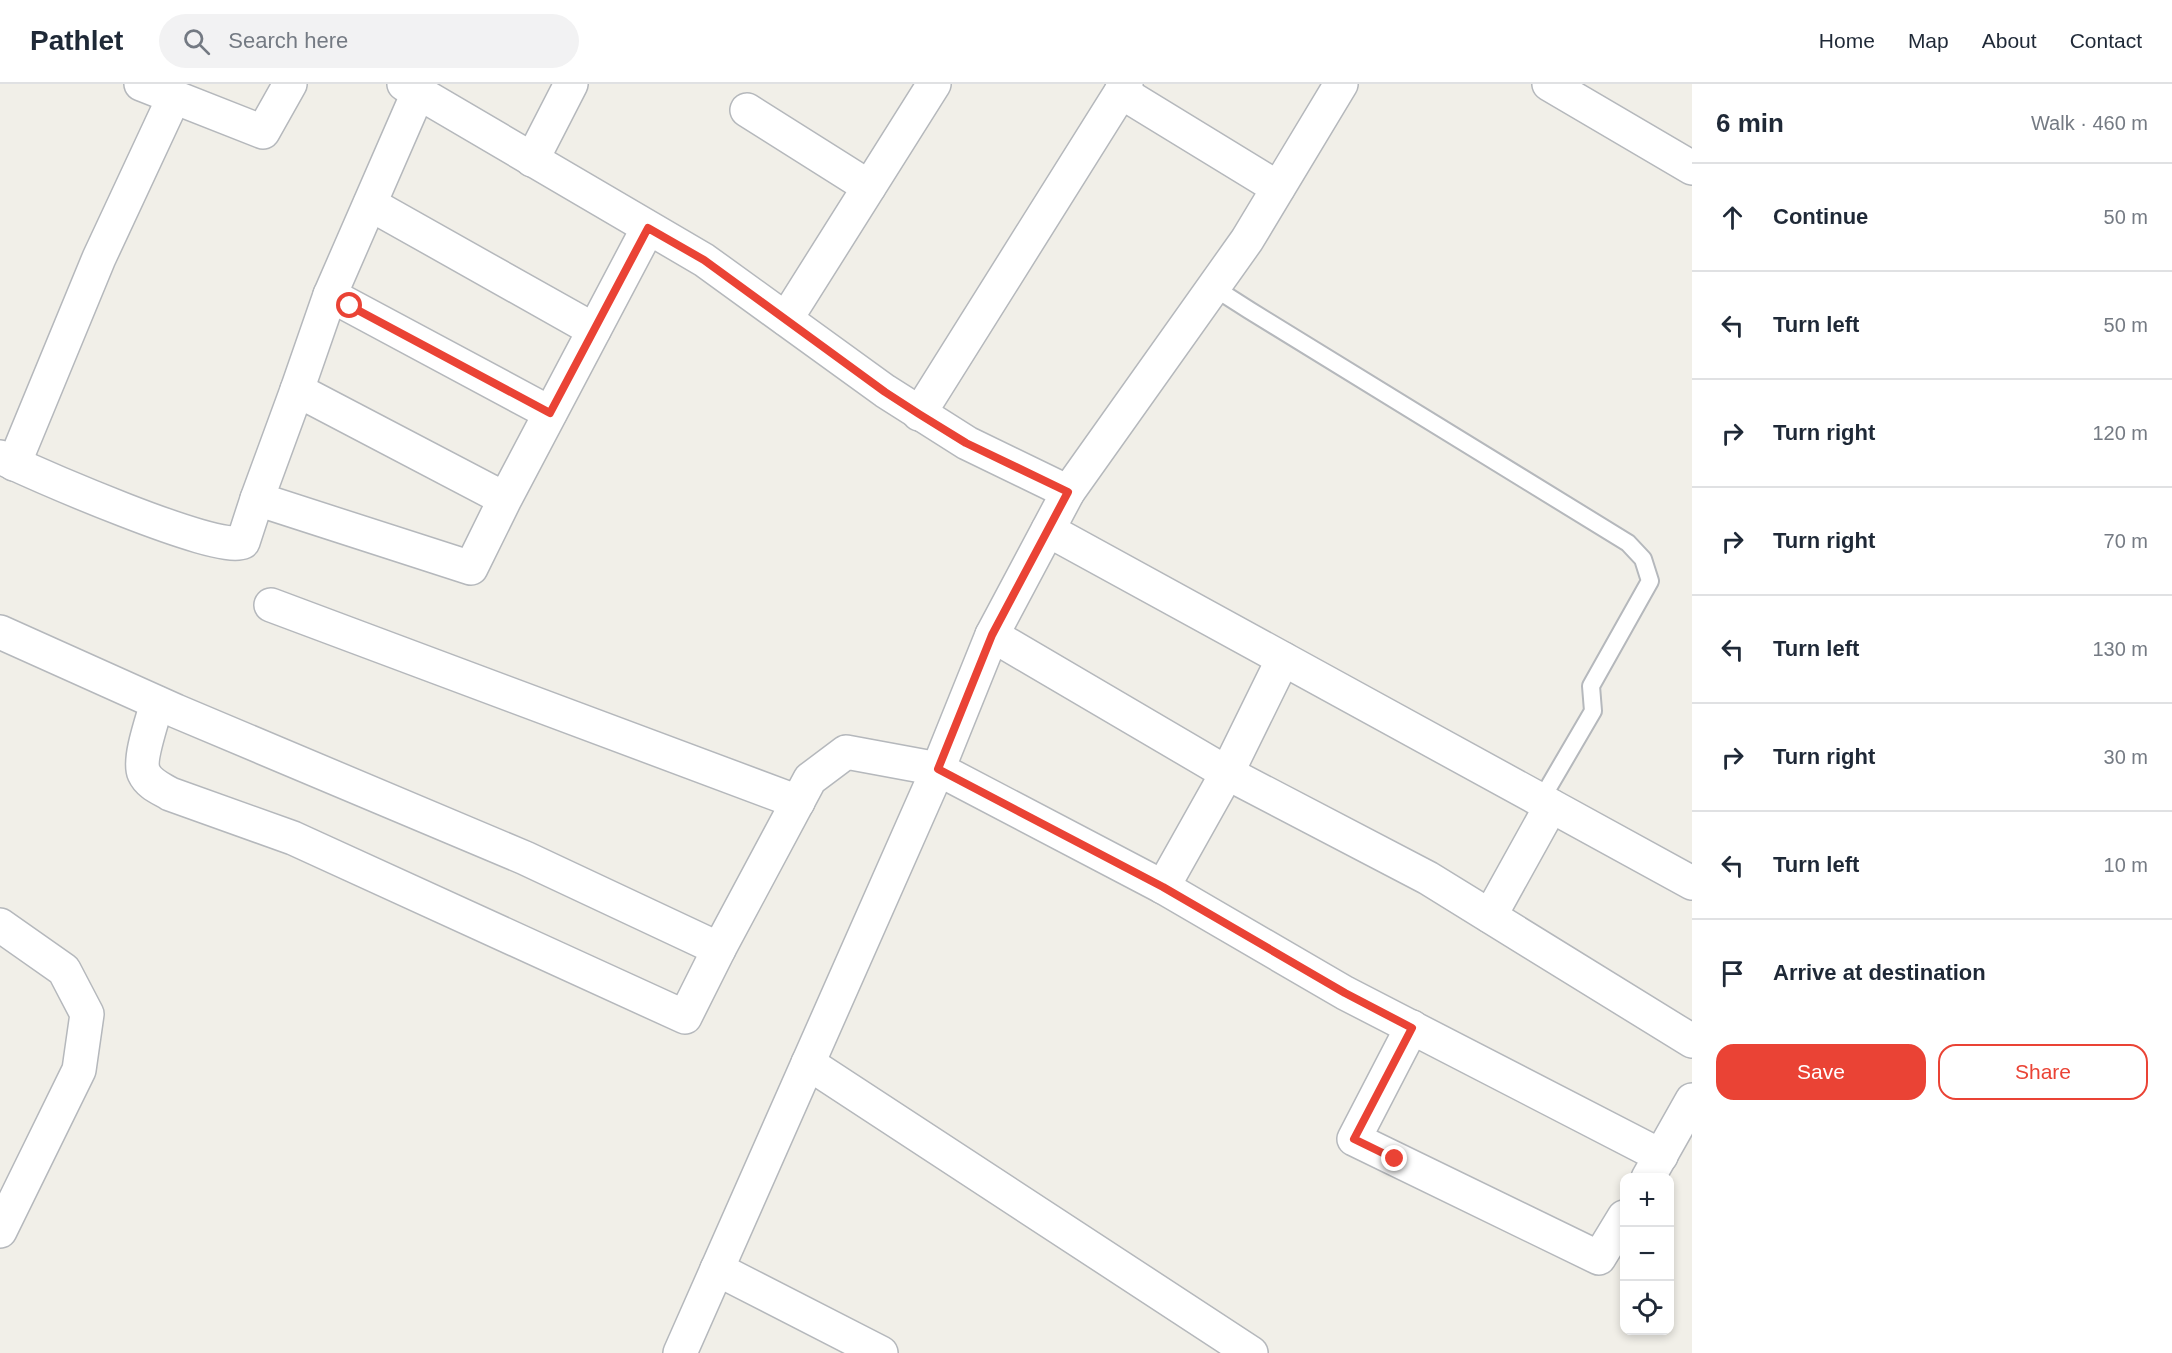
<!DOCTYPE html>
<html lang="en">
<head>
<meta charset="utf-8">
<style>
	:root { --surface:#fff; --page:#f2f2f3; --text:#1f2937; --muted:#747a83; --line:#e0e1e3; --accent:#ea4335 }
	body { margin:0; font-family:Helvetica,sans-serif; background:var(--page); color:var(--text) }
	.controls { position:absolute; right:18px; bottom:18px; display:grid; overflow:hidden; border-radius:12px; box-shadow:0 3px 9px #0003 }
	.controls button { width:54px; height:54px; display:grid; place-items:center; padding:0; border:0; border-bottom:2px solid var(--line); background:var(--surface); color:var(--text); font:30px sans-serif }
	.stop { position:absolute; width:18px; height:18px; margin:-14px; border:4px solid #ea4335; border-radius:50%; background:#fff }
	.stop.end { background:#ea4335; border-color:#fff; box-shadow:0 2px 6px #0008 }
	.list { margin:0; padding:0; list-style:none }
	h2 { display:flex; justify-content:space-between; align-items:center; height:78px; margin:0; padding:0 24px; font-size:26px }
	h2 small { font-size:20px; font-weight:400; color:var(--muted) }
	.list li { display:grid; grid-template-columns:39px 1fr auto; gap:18px; align-items:center; box-sizing:border-box; height:108px; padding:0 24px; border-top:2px solid var(--line) }
	.list b { display:block; font-size:22px; white-space:nowrap }
	.list em { font-size:20px; font-style:normal; color:var(--muted) }
	.actions { display:flex; gap:12px; padding:18px 24px }
	.actions a { flex:1; padding:14px 0; border:2px solid var(--accent); border-radius:18px; text-align:center; font-size:21px; color:var(--accent) }
	.actions .main { background:var(--accent); color:#fff }
	.icon { flex:none; width:33px; height:33px; fill:none; stroke:currentColor; stroke-width:2; stroke-linecap:round; stroke-linejoin:round }
	.map { position:relative; flex:none; width:1692px; height:1269px; overflow:hidden }
	header { display:flex; align-items:center; gap:36px; box-sizing:border-box; height:84px; padding:0 30px; background:var(--surface); border-bottom:2px solid var(--line) }
	header strong { font-size:28px }
	nav { display:flex; gap:33px; margin-inline-start:auto; font-size:21px }
	.search { width:420px; height:54px; background:var(--page); display:flex; align-items:center; gap:15px; box-sizing:border-box; padding:0 21px; border-radius:33px; color:var(--muted); font-size:22px }
	main { display:flex }
	aside { flex:1; background:var(--surface) }
	.map>svg:first-child { display:block }
	.lines { fill:none; stroke-linecap:round; stroke-linejoin:round }
	.service-casing { stroke:#b5b8bc; stroke-width:20 }
	.minor-casing { stroke:#b5b8bc; stroke-width:36 }
	.tertiary-casing { stroke:#b5b8bc; stroke-width:36 }
	.service { stroke:#fff; stroke-width:16 }
	.minor { stroke:#fff; stroke-width:33 }
	.tertiary { stroke:#fff; stroke-width:33 }
	.route { stroke:#ea4335; stroke-width:8 }
</style>
</head>
<body>
<header>
<strong>Pathlet</strong>
<div class="search"><svg class="icon" aria-label="search" viewBox="0 0 24 24"><circle cx="10" cy="10" r="6"/><path d="M15 15l6 6"/></svg>Search here</div>
<nav><a>Home</a><a>Map</a><a>About</a><a>Contact</a></nav>
</header>
<main>
<div class="map">
<svg width="1692" height="1269" viewBox="0 0 1692 1269">
	<rect width="100%" height="100%" fill="#f1efe8"/>
	<g class="lines">
		<defs>
			<path id="service" d="M1213 203 1249 226 1628 459 1643 475 1650 497 1591 602 1593 627 1541 716"/>
			<g id="minor">
				<path d="M141 0 263 48 290 0"/>
				<path d="M404 0 704 176 885 307 967 359 1068 408"/>
				<path d="M1549 0 1692 84"/>
				<path d="M1121 8 1278 104"/>
				<path d="M418 9 330 211 550 329"/>
				<path d="M747 26 869 103"/>
				<path d="M532 76 571 0"/>
				<path d="M370 120 594 246"/>
				<path d="M786 235 934 0"/>
				<path d="M297 306 330 211"/>
				<path d="M919 330 1126 0"/>
				<path d="M0 373C34 389 217 470 243 458L257 415"/>
				<path d="M14 380 99 174 174 13"/>
				<path d="M505 415 297 306 257 415 471 484 505 415 648 144"/>
				<path d="M1048 446 1692 799"/>
				<path d="M271 521 798 718"/>
				<path d="M0 548 176 627 525 774 719 865"/>
				<path d="M992 551 1227 689 1428 794 1692 957"/>
				<path d="M157 619C153 634 138 676 144 689 149 700 160 704 170 710L293 754 685 933 719 865 810 695 846 668 938 685 1163 803 1345 909 1661 1072"/>
				<path d="M1163 803 1227 689 1283 575"/>
				<path d="M1490 832 1551 722"/>
				<path d="M1412 943 1354 1055 1599 1174 1624 1133"/>
				<path d="M808 979 1251 1269"/>
				<path d="M1648 1094 1692 1016"/>
				<path d="M717 1185 881 1269"/>
				<path d="M680 1269 938 685 992 551 1068 408 1247 156 1341 0"/>
			</g>
			<path id="tertiary" d="M0 841 64 886 87 930 79 986 0 1147"/>
		</defs>
		<use href="#service" class="service-casing"/>
		<use href="#minor" class="minor-casing"/>
		<use href="#tertiary" class="tertiary-casing"/>
		<use href="#service" class="service"/>
		<use href="#minor" class="minor"/>
		<use href="#tertiary" class="tertiary"/>
	</g>
	<g class="lines">
		<path class="route" d="M350 222 550 329 648 144 704 176 885 308 919 330 966 359 1068 408 992 551 938 685 1163 803 1345 909 1412 944 1354 1055 1395 1075"/>
	</g>
</svg>
<div class="controls">
<button>+</button>
<button>−</button>
<button><svg class="icon" aria-label="locate" viewBox="0 0 24 24"><circle cx="12" cy="12" r="6"/><path d="M12 2v4M12 18v4M2 12h4M18 12h4"/></svg></button>
</div>
<div class="stop" style="left:350px;top:222px"></div>
<div class="stop end" style="left:1395px;top:1075px"></div>
</div>
<aside>
<h2>6 min<small>Walk · 460 m</small></h2>
<ul class="list">
<li><svg class="icon" aria-label="ahead" viewBox="0 0 24 24"><path d="M12 20V5M6 11l6-6 6 6"/></svg><div><b>Continue</b></div><em>50 m</em></li>
<li><svg class="icon" aria-label="left" viewBox="0 0 24 24"><path d="M17 20v-9H6M10 6l-5 5 5 5"/></svg><div><b>Turn left</b></div><em>50 m</em></li>
<li><svg class="icon" aria-label="right" viewBox="0 0 24 24"><path d="M7 20v-9h11M14 6l5 5-5 5"/></svg><div><b>Turn right</b></div><em>120 m</em></li>
<li><svg class="icon" aria-label="right" viewBox="0 0 24 24"><path d="M7 20v-9h11M14 6l5 5-5 5"/></svg><div><b>Turn right</b></div><em>70 m</em></li>
<li><svg class="icon" aria-label="left" viewBox="0 0 24 24"><path d="M17 20v-9H6M10 6l-5 5 5 5"/></svg><div><b>Turn left</b></div><em>130 m</em></li>
<li><svg class="icon" aria-label="right" viewBox="0 0 24 24"><path d="M7 20v-9h11M14 6l5 5-5 5"/></svg><div><b>Turn right</b></div><em>30 m</em></li>
<li><svg class="icon" aria-label="left" viewBox="0 0 24 24"><path d="M17 20v-9H6M10 6l-5 5 5 5"/></svg><div><b>Turn left</b></div><em>10 m</em></li>
<li><svg class="icon" aria-label="arrive" viewBox="0 0 24 24"><path d="M6 21V4h12l-3 4 3 4H6"/></svg><div><b>Arrive at destination</b></div></li>
</ul>
<div class="actions"><a class="main">Save</a><a>Share</a></div>
</aside>
</main>
</body>
</html>
